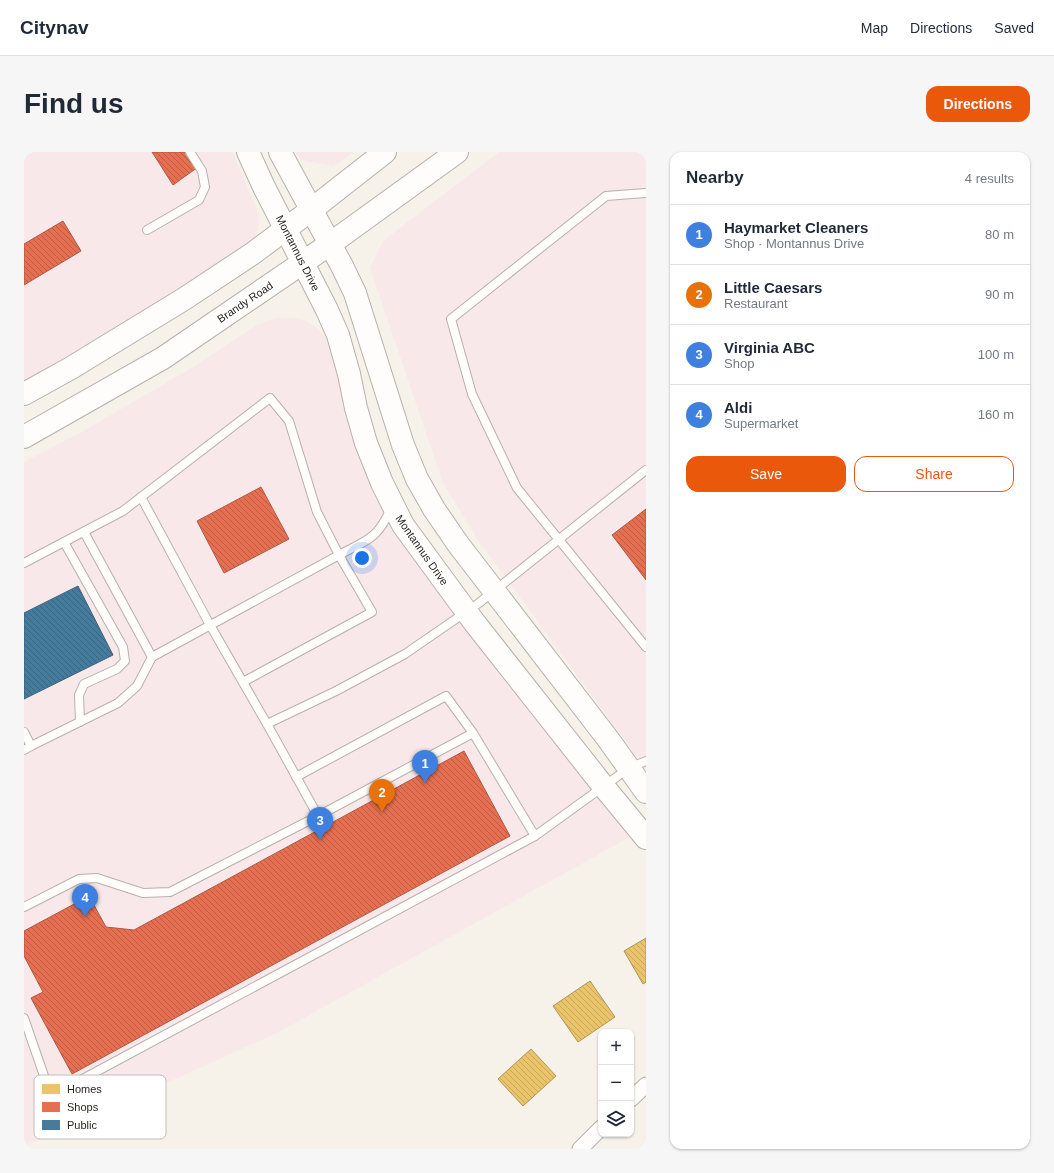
<!DOCTYPE html>
<html lang="en">
<head>
<meta charset="utf-8">
<style>
	:root { --surface:#fff; --page:#f6f6f7; --text:#1f2937; --muted:#747a83; --line:#e0e1e3; --accent:#ea580c }
	body { margin:0; font-family:Arial,sans-serif; background:var(--page); color:var(--text) }
	.controls { position:absolute; right:12px; bottom:12px; display:grid; overflow:hidden; border-radius:8px; box-shadow:0 1px 3px #0004 }
	.controls button { width:36px; height:36px; display:grid; place-items:center; padding:0; border:0; border-bottom:1px solid var(--line); background:var(--surface); color:var(--text); font:20px sans-serif }
	.you { position:absolute; left:338px; top:406px; width:14px; height:14px; margin:-10px; border:3px solid #fff; border-radius:50%; background:#1a73e8; box-shadow:0 0 0 6px #1a73e833 }
	.badge { display:grid; place-items:center; width:26px; height:26px; border-radius:50%; background:var(--accent); color:#fff; font-size:13px; font-weight:700 }
	.pin { position:absolute; translate:-50% -33px; filter:drop-shadow(0 1px 2px #0008) }
	.pin::after { content:''; position:absolute; top:21px; width:14px; height:12px; background:inherit; clip-path:polygon(0 0,100% 0,50% 100%) }
	.list { margin:0; padding:0; list-style:none }
	h2 { display:flex; justify-content:space-between; align-items:center; height:52px; margin:0; padding:0 16px; font-size:17px }
	h2 small { font-size:13px; font-weight:400; color:var(--muted) }
	.list li { display:grid; grid-template-columns:26px 1fr auto; gap:12px; align-items:center; box-sizing:border-box; height:60px; padding:0 16px; border-top:1px solid var(--line) }
	.list b { display:block; font-size:15px; white-space:nowrap }
	.list p { margin:0; font-size:13px; white-space:nowrap; color:var(--muted) }
	.list em { font-size:13px; font-style:normal; color:var(--muted) }
	.actions { display:flex; gap:8px; padding:12px 16px }
	.actions a { flex:1; padding:9px 0; border:1px solid var(--accent); border-radius:12px; text-align:center; font-size:14px; color:var(--accent) }
	.actions .main { background:var(--accent); color:#fff }
	.icon { flex:none; width:22px; height:22px; fill:none; stroke:currentColor; stroke-width:2; stroke-linecap:round; stroke-linejoin:round }
	.map { position:relative; flex:none; width:622px; height:997px; overflow:hidden; border-radius:12px }
	header { display:flex; align-items:center; gap:24px; box-sizing:border-box; height:56px; padding:0 20px; background:var(--surface); border-bottom:1px solid var(--line) }
	header strong { font-size:19px }
	nav { display:flex; gap:22px; margin-inline-start:auto; font-size:14px }
	.intro { display:flex; align-items:center; justify-content:space-between; box-sizing:border-box; height:96px; padding:0 24px }
	h1 { margin:0; font-size:28px }
	.button { padding:10px 18px; border-radius:12px; background:var(--accent); color:#fff; font-size:14px; font-weight:700 }
	main { display:flex; gap:24px; padding:0 24px }
	aside { flex:1; background:var(--surface); border-radius:12px; box-shadow:0 1px 3px #0004 }
	.map>svg:first-child { display:block }
	.commercial { fill:#f9e8ea }
	.homes { fill:url(#homes-back-hatch); stroke:#b09554 }
	.shops { fill:url(#shops-back-hatch); stroke:#ae5943 }
	.public { fill:url(#public-back-hatch); stroke:#3d6278 }
	.lines { fill:none; stroke-linecap:round; stroke-linejoin:round }
	.lane-casing { stroke:#b6b1ab; stroke-width:10 }
	.street-casing { stroke:#b6b1ab; stroke-width:17 }
	.secondary-casing { stroke:#b6b1ab; stroke-width:24 }
	.primary-casing { stroke:#b6b1ab; stroke-width:24 }
	.lane { stroke:#fefdfc; stroke-width:8 }
	.street { stroke:#fefdfc; stroke-width:15 }
	.secondary { stroke:#fefdfc; stroke-width:22 }
	.primary { stroke:#fefdfc; stroke-width:22 }
	.labels { text-anchor:middle; stroke-width:4; stroke-linejoin:round; paint-order:stroke }
	.street-label { font-size:11px; fill:#2a2621; stroke:#fff }
	.key { fill:#fff; stroke:#bfbebc; stroke-width:1 }
	.key-label { font-size:11px; fill:#2a2621 }
</style>
</head>
<body>
<header>
<strong>Citynav</strong>
<nav><a>Map</a><a>Directions</a><a>Saved</a></nav>
</header>
<div class="intro"><h1>Find us</h1><a class="button">Directions</a></div>
<main>
<div class="map">
<svg width="622" height="997" viewBox="0 0 622 997">
	<defs>
		<pattern id="homes-back-hatch" width="6" height="6" patternUnits="userSpaceOnUse"><rect width="6" height="6" fill="#e9c46a"/><path d="M-1 5l2 2M0 0l6 6M5-1l2 2" fill="none" stroke="#c8a85c"/></pattern>
		<pattern id="shops-back-hatch" width="6" height="6" patternUnits="userSpaceOnUse"><rect width="6" height="6" fill="#e76f51"/><path d="M-1 5l2 2M0 0l6 6M5-1l2 2" fill="none" stroke="#bb5b43"/></pattern>
		<pattern id="public-back-hatch" width="6" height="6" patternUnits="userSpaceOnUse"><rect width="6" height="6" fill="#457b9d"/><path d="M-1 5l2 2M0 0l6 6M5-1l2 2" fill="none" stroke="#3a6580"/></pattern>
	</defs>
	<rect width="100%" height="100%" fill="#f6f1e9"/>
	<g class="commercial">
		<path d="M0 0H208L232 55 235 68 234 77 227 95 0 232Z"/>
		<path d="M271 0H330L310 14 278 8Z"/>
		<path d="M475 0H622V617L456 391 419 331 346 116 359 89Z"/>
		<path d="M255 166H267L280 168 292 175 301 185 307 194 313 207 324 266 335 304 351 346 377 390 551 618 606 685 253 881 13 989 0 994V310L56 281 116 246 169 215 233 173 245 168Z"/>
	</g>
	<g class="homes">
		<path d="M622 786V830L619 832 600 799Z"/>
		<path d="M566 829 591 865 554 890 529 854Z"/>
		<path d="M507 897 532 924 499 954 474 927Z"/>
	</g>
	<g class="shops">
		<path d="M128 0H165L174 15 149 33Z"/>
		<path d="M39 69 57 99 0 133V92Z"/>
		<path d="M237 335 265 387 200 421 173 369Z"/>
		<path d="M622 357V428L588 383Z"/>
		<path d="M440 599 486 684 48 922 7 846 19 840 0 804V779L65 744 82 775 110 778Z"/>
	</g>
	<path class="public" d="M54 434 89 503 0 547V461Z"/>
	<g class="lines">
		<defs>
			<g id="lane">
				<path d="M622 41 582 44 427 167 448 242 493 336 622 495"/>
				<path d="M123 78 175 48 181 35 178 19 166 0"/>
				<path d="M117 345 186 473 243 572 294 664 449 581 511 684 605 616 622 609"/>
				<path d="M60 380 128 505"/>
				<path d="M40 390 99 495 101 509 93 517 60 532 55 543 56 570"/>
				<path d="M0 411 99 359 246 246 265 269 293 360 315 403 128 505 113 534 94 551 7 594 0 580"/>
				<path d="M219 530 348 460 315 403C343 388 354 387 367 356"/>
				<path d="M243 572 312 539 381 502 455 451 622 318"/>
				<path d="M0 598 7 594"/>
				<path d="M272 625 422 544 449 581"/>
				<path d="M0 755 55 727 73 726 119 741 146 740 294 664"/>
				<path d="M0 866 27 944 511 684"/>
			</g>
			<g id="street">
				<path d="M607 947 622 933"/>
				<path d="M556 997 577 976"/>
			</g>
			<g id="secondary">
				<path d="M224 0 240 35 303 158 314 183 325 222 332 256 342 291 358 331 379 373 450 470 580 635 622 686"/>
				<path d="M256 0 318 114 331 141 379 293 393 327 410 357 434 392 584 587 622 640"/>
			</g>
			<g id="primary">
				<path d="M0 242 47 216 160 147 228 102 287 58 361 0"/>
				<path d="M0 285 139 206 306 92 433 0"/>
			</g>
		</defs>
		<use href="#lane" class="lane-casing"/>
		<use href="#street" class="street-casing"/>
		<use href="#secondary" class="secondary-casing"/>
		<use href="#primary" class="primary-casing"/>
		<use href="#lane" class="lane"/>
		<use href="#street" class="street"/>
		<use href="#secondary" class="secondary"/>
		<use href="#primary" class="primary"/>
	</g>
	<g class="labels">
		<g class="street-label">
			<text transform="translate(274 101) rotate(63)" y="4">Montannus Drive</text>
			<text transform="translate(221 150) rotate(-34)" y="4">Brandy Road</text>
			<text transform="translate(398 398) rotate(55)" y="4">Montannus Drive</text>
		</g>
	</g>
	<rect x="10" y="923" width="132" height="64" rx="6" class="key"/>
	<rect x="18" y="932" width="18" height="10" fill="#e9c46a"/>
	<rect x="18" y="950" width="18" height="10" fill="#e76f51"/>
	<rect x="18" y="968" width="18" height="10" fill="#457b9d"/>
	<g class="key-label">
		<text x="43" y="941">Homes</text>
		<text x="43" y="959">Shops</text>
		<text x="43" y="977">Public</text>
	</g>
</svg>
<div class="controls">
<button>+</button>
<button>−</button>
<button><svg class="icon" aria-label="layers" viewBox="0 0 24 24"><path d="M12 4l9 5-9 5-9-5zM3 14l9 5 9-5"/></svg></button>
</div>
<div class="you"></div>
<div class="pin badge" style="left:401px;top:631px;background:#3f7fe0">1</div>
<div class="pin badge" style="left:358px;top:660px;background:#e8710a">2</div>
<div class="pin badge" style="left:296px;top:688px;background:#3f7fe0">3</div>
<div class="pin badge" style="left:61px;top:765px;background:#3f7fe0">4</div>
</div>
<aside>
<h2>Nearby<small>4 results</small></h2>
<ul class="list">
<li><span class="badge" style="background:#3f7fe0">1</span><div><b>Haymarket Cleaners</b><p>Shop · Montannus Drive</p></div><em>80 m</em></li>
<li><span class="badge" style="background:#e8710a">2</span><div><b>Little Caesars</b><p>Restaurant</p></div><em>90 m</em></li>
<li><span class="badge" style="background:#3f7fe0">3</span><div><b>Virginia ABC</b><p>Shop</p></div><em>100 m</em></li>
<li><span class="badge" style="background:#3f7fe0">4</span><div><b>Aldi</b><p>Supermarket</p></div><em>160 m</em></li>
</ul>
<div class="actions"><a class="main">Save</a><a>Share</a></div>
</aside>
</main>
</body>
</html>
